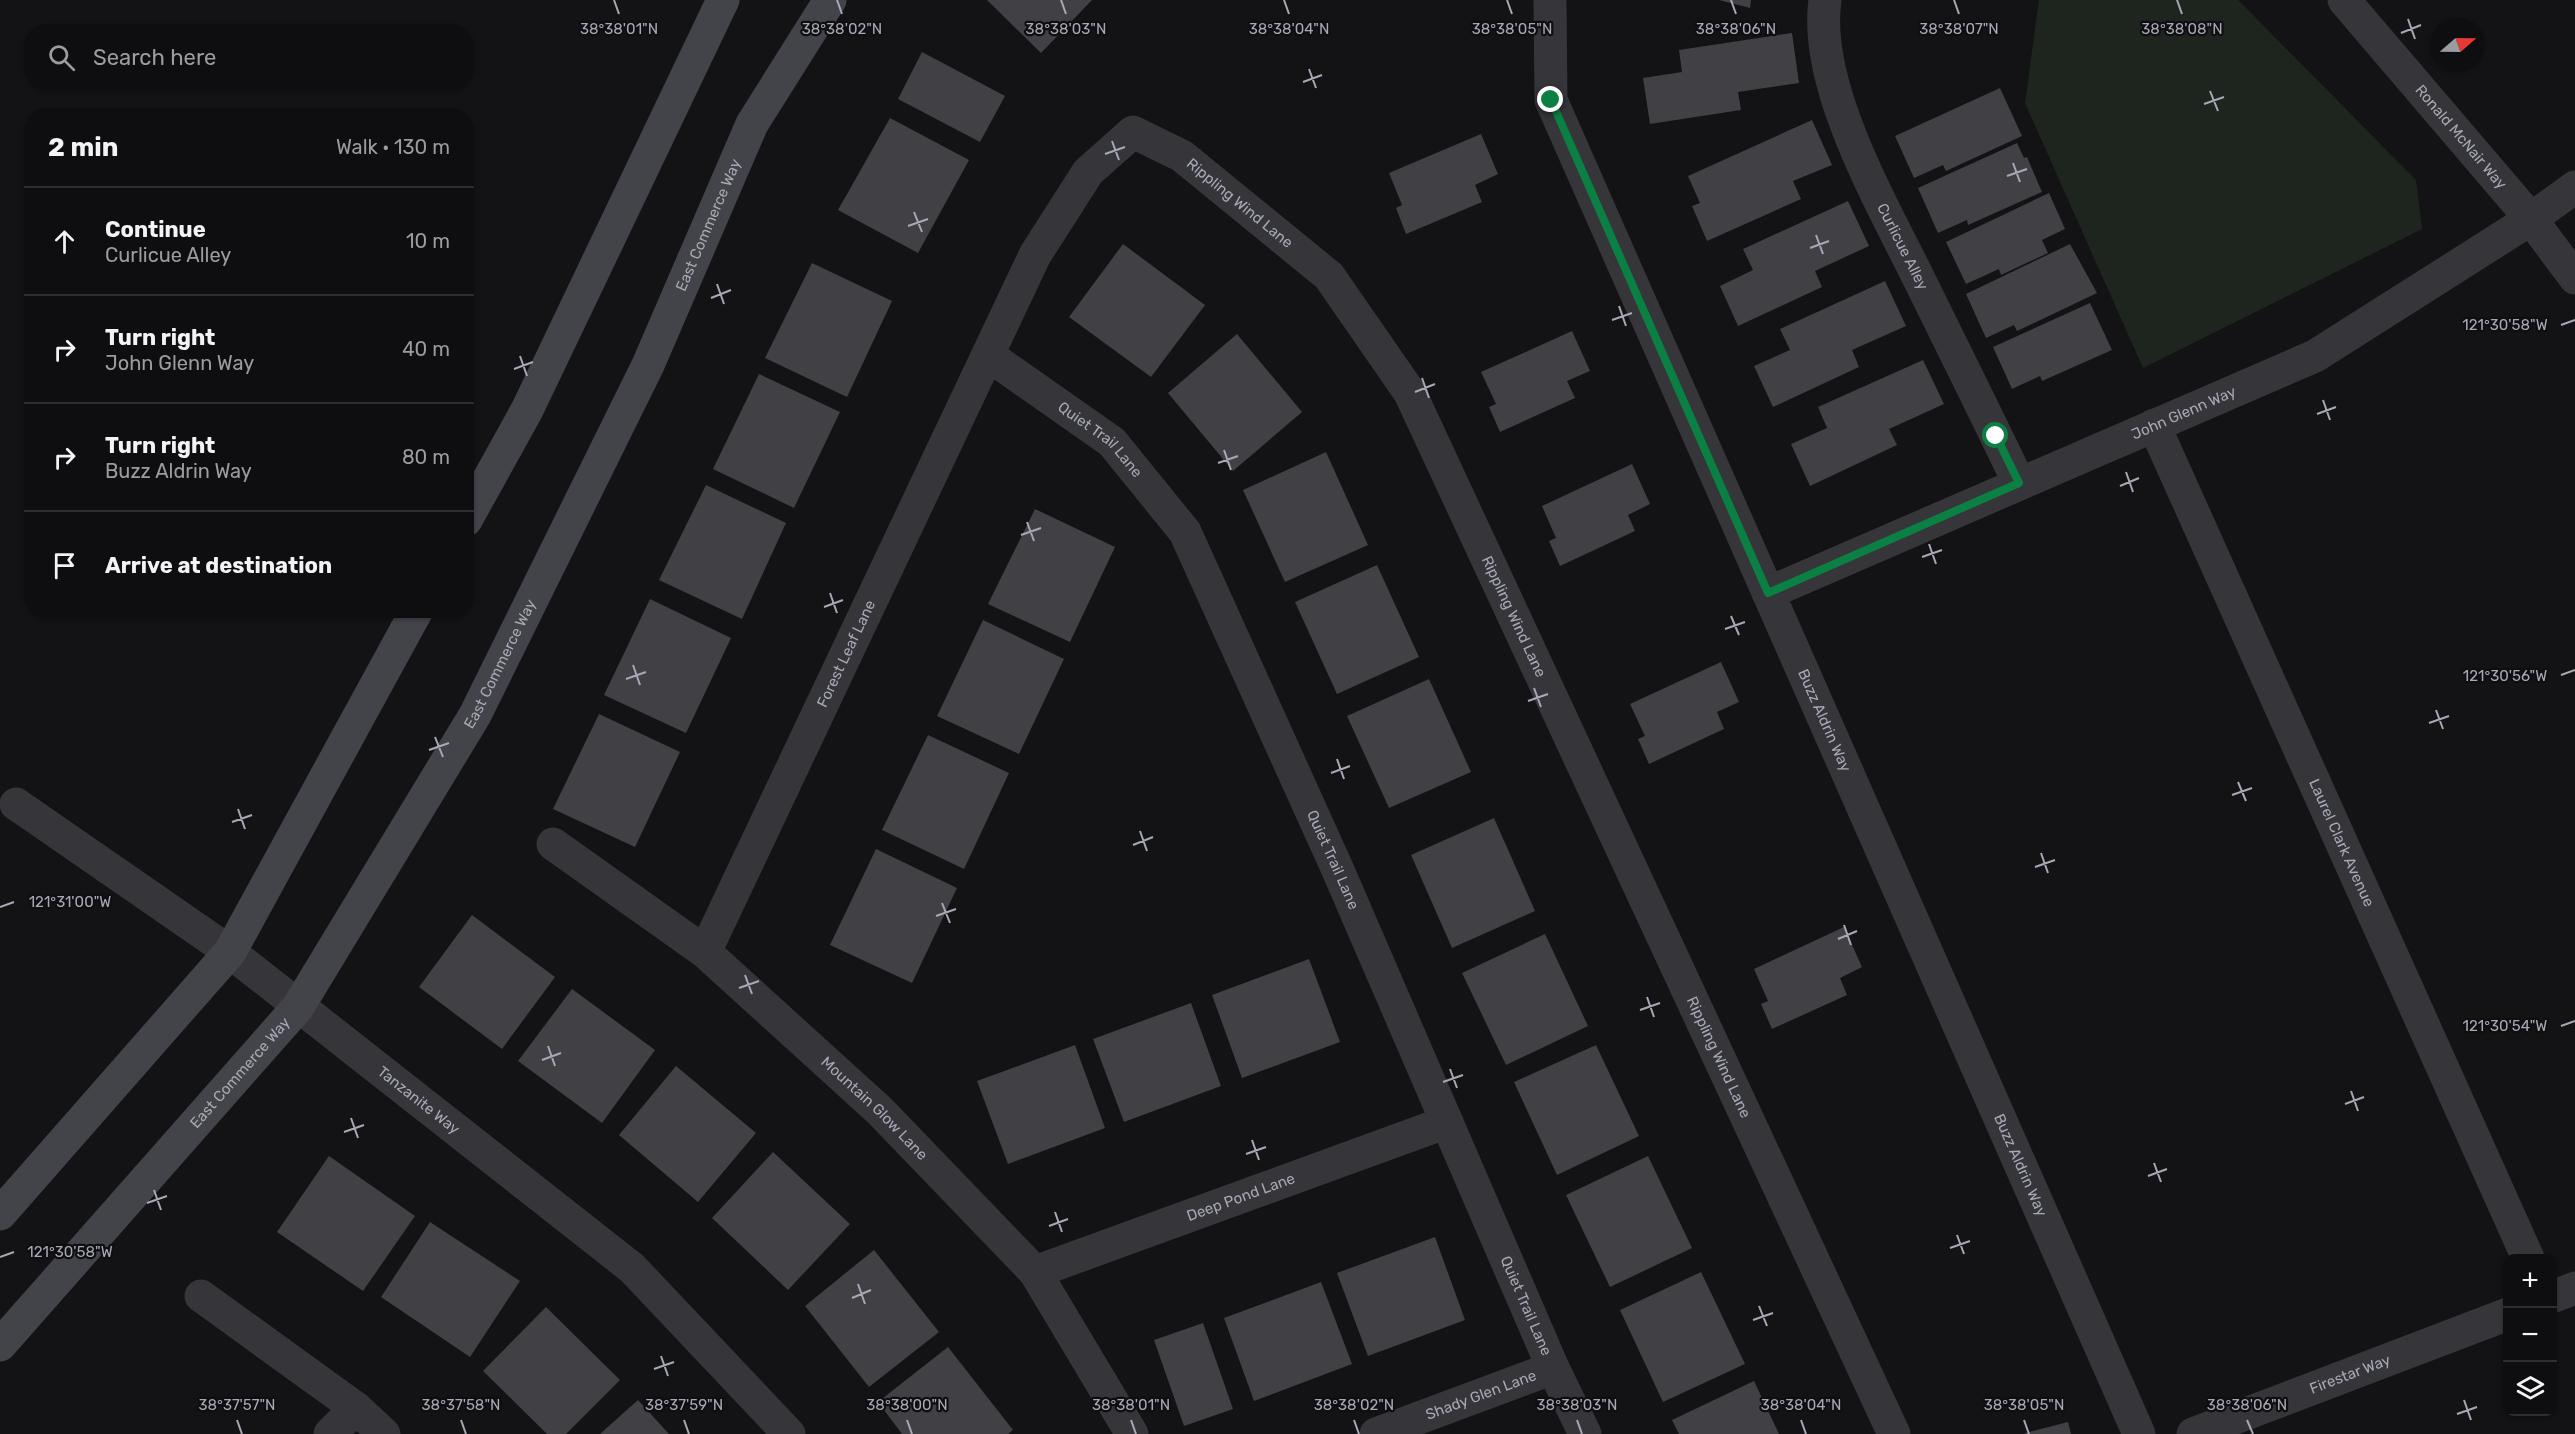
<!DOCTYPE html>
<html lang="en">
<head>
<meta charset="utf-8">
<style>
	:root { --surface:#0e0e10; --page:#171719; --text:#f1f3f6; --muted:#9b9c9f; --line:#2e2e30 }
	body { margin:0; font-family:Rubik,sans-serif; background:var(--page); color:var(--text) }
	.controls { position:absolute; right:18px; bottom:18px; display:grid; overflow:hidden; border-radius:12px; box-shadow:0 2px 4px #0004 }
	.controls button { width:54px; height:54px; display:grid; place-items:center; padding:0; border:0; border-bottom:2px solid var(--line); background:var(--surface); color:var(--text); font:30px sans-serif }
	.compass { position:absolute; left:2431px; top:18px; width:54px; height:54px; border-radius:50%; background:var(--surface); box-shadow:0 2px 4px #0004; rotate:70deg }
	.stop { position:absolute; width:18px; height:18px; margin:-14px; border:4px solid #0b8043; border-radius:50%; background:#fff }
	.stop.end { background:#0b8043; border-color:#fff; box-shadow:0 2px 6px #0008 }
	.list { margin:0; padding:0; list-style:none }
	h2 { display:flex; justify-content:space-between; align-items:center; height:78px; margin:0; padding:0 24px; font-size:26px }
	h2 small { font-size:20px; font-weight:400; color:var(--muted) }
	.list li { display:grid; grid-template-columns:39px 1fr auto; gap:18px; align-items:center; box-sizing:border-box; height:108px; padding:0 24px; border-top:2px solid var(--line) }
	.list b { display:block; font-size:22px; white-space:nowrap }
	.list p { margin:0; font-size:20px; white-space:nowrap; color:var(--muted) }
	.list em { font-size:20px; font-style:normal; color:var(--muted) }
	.icon { flex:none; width:33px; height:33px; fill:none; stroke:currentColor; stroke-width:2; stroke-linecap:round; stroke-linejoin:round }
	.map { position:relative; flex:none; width:2575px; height:1434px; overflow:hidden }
	.search { position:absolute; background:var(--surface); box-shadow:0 2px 4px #0004; left:24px; top:24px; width:450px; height:66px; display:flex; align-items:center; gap:15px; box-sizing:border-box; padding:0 21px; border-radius:24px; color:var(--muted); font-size:22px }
	.panel { position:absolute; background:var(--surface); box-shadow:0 2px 4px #0004; left:24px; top:108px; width:450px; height:510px; border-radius:24px }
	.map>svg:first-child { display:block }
	.green { fill:#1e251f }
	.building { fill:#404045 }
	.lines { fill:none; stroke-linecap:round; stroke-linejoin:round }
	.minor { stroke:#35353a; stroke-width:33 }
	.tertiary { stroke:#35353a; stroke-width:33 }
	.secondary { stroke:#43444a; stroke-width:33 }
	.route { stroke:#0b8043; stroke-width:8 }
	.ticks { fill:none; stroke:#a6a9b5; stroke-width:2 }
	.labels { text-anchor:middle; stroke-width:4.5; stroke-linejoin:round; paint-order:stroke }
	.street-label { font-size:15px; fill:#a6a9b5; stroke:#0f0e10 }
	.ticks-label { font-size:15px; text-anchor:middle; fill:#a6a9b5; stroke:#0f0e10; stroke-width:4.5; stroke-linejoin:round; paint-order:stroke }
</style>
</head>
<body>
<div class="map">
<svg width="2575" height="1434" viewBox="0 0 2575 1434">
	<rect width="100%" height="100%" fill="#131315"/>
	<path class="green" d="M2039 0H2238L2416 180 2422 229 2143 368 2025 103Z"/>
	<g class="building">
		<path d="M987 0H1092L1041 53Z"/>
		<path d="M1719 0H1751L1750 8Z"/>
		<path d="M1792 33 1799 83 1738 92 1741 110 1650 124 1643 78 1682 72 1679 50Z"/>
		<path d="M922 52 1005 96 980 142 898 99Z"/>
		<path d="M2000 88 2022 136 1946 171 1943 165 1914 178 1895 136Z"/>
		<path d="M890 118 969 160 918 253 838 210Z"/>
		<path d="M1812 120 1832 165 1793 181 1801 199 1707 241 1692 206 1700 203 1688 176Z"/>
		<path d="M1481 134 1498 174 1475 185 1482 202 1406 234 1396 208 1402 205 1389 173Z"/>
		<path d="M2017 143 2024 158 2027 157 2042 192 1968 225 1967 220 1938 233 1918 188Z"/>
		<path d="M2049 193 2065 229 2042 240 2048 253 2001 275 1999 269 1966 284 1946 242Z"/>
		<path d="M1848 201 1869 246 1815 271 1822 287 1738 326 1720 286 1753 270 1743 249Z"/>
		<path d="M1123 244 1205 305 1151 377 1069 317Z"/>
		<path d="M2070 244 2097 293 2017 331 2014 325 1986 338 1966 294Z"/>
		<path d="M812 263 892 301 847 397 765 358Z"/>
		<path d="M1885 281 1906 326 1852 350 1859 367 1773 407 1754 366 1790 350 1780 329Z"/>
		<path d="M2090 303 2112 350 2042 381 2040 376 2012 389 1993 347Z"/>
		<path d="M1572 331 1590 371 1567 381 1575 398 1500 432 1489 407 1496 404 1481 372Z"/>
		<path d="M1237 334 1302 412 1233 471 1168 393Z"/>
		<path d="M1923 360 1944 404 1889 429 1897 445 1810 486 1791 444 1827 428 1818 407Z"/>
		<path d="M759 374 840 412 794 508 713 469Z"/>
		<path d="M1326 452 1368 545 1285 582 1243 490Z"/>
		<path d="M1632 464 1650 504 1628 515 1635 531 1560 566 1549 541 1556 538 1542 506Z"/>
		<path d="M706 485 786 523 742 619 659 580Z"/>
		<path d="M1035 509 1115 547 1070 642 988 604Z"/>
		<path d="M1377 565 1419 657 1337 694 1295 602Z"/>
		<path d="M650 599 731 638 686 733 604 695Z"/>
		<path d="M983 620 1064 659 1019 754 937 716Z"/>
		<path d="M1721 662 1739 702 1717 712 1724 729 1649 764 1638 739 1645 736 1630 704Z"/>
		<path d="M1429 679 1471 772 1389 808 1347 716Z"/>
		<path d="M599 714 680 752 635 847 553 809Z"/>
		<path d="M928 735 1009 773 964 869 882 830Z"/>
		<path d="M1494 818 1535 911 1452 948 1411 855Z"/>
		<path d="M876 849 957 888 912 983 830 945Z"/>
		<path d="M472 915 555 977 502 1049 419 987Z"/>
		<path d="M1844 927 1862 967 1840 978 1847 995 1772 1029 1761 1004 1768 1001 1754 969Z"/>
		<path d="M1545 934 1588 1026 1506 1065 1462 973Z"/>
		<path d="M1309 959 1340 1042 1242 1078 1212 995Z"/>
		<path d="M572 989 655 1050 602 1123 518 1061Z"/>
		<path d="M1191 1003 1221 1086 1124 1122 1093 1039Z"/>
		<path d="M1075 1045 1105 1128 1008 1164 977 1081Z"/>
		<path d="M1596 1045 1639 1136 1557 1175 1514 1082Z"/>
		<path d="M676 1066 756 1133 698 1202 619 1135Z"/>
		<path d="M773 1152 850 1224 788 1290 712 1218Z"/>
		<path d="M329 1156 415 1216 363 1291 277 1232Z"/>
		<path d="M1648 1156 1692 1248 1610 1287 1566 1195Z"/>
		<path d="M430 1222 520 1281 470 1357 381 1297Z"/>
		<path d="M1435 1237 1465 1320 1368 1356 1337 1273Z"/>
		<path d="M874 1250 939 1332 869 1387 805 1306Z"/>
		<path d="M1701 1272 1745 1364 1663 1402 1620 1310Z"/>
		<path d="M1321 1282 1352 1364 1254 1401 1224 1318Z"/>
		<path d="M546 1307 620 1380 566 1434H547L483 1371Z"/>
		<path d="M1203 1323 1233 1409 1184 1426 1154 1340Z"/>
		<path d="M948 1347 1013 1430 1008 1434H902L878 1402Z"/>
		<path d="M1754 1381 1779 1434H1679L1672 1420Z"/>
		<path d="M638 1400 669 1434H600Z"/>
		<path d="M2068 1422 2071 1434H2025V1433Z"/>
	</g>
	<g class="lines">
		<g class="minor">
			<path id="s1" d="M1550 0 1551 100 2139 1434"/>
			<path id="s2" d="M1825 0C1813 85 1881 202 1918 277 1952 346 1986 414 2019 483"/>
			<path id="s3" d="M2344 0 2531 219 2575 278"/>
			<path id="s4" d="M988 355 1112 442 1185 532 1337 868 1553 1368 1585 1434"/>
			<path id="s5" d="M2154 425 2528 1258"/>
			<path id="s6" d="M1768 593 2315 356 2531 219 2575 187"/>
			<path d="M16 804 230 952"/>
			<path id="s7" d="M553 844 705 952 880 1111 1035 1272 1132 1434"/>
			<path id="s8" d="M705 952 1035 255 1088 172 1133 132 1182 156 1329 276 1410 393 1894 1434"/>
			<path id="s9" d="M1035 1272 1447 1122"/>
			<path d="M201 1296 356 1408 330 1434"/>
			<path d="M2552 1297 2575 1288"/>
			<path d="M356 1408 384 1434"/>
			<path id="s10" d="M1376 1434 1553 1368"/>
			<path id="s11" d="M2193 1434 2508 1314"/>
		</g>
		<path class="tertiary" id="s12" d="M230 952 632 1268 789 1434"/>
		<g class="secondary">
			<path d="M466 520 527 410 723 0"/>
			<path d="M0 1214 230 952 417 610"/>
			<path id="s13" d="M0 1345 298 1007 475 715 648 365 752 124 830 0"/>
		</g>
	</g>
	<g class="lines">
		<path class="route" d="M1551 100 1768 593 2019 483 1996 436"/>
	</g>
	<path class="ticks" d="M614 0 619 14M837 0 842 14M1061 0 1066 14M1284 0 1289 14M1507 0 1512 14M1731 0 1736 14M1954 0 1959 14M2177 0 2182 14M2408 19 2415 39M2401 33 2421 25M1309 69 1316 88M1303 82 1322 75M2210 91 2218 111M2204 104 2224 97M1112 141 1119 160M1105 154 1125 147M2013 163 2020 182M2007 176 2027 169M914 212 922 232M908 226 928 219M1816 235 1823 254M1810 248 1829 241M717 284 724 304M711 298 731 290M1619 306 1626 326M1612 320 1632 313M2561 325 2575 320M520 356 527 376M514 369 533 362M1422 378 1429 398M1415 392 1435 384M2323 400 2330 420M2317 414 2336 407M1224 450 1231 470M1218 463 1238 456M2126 472 2133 492M2120 486 2139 478M1027 522 1034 541M1021 535 1041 528M1929 544 1936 564M1922 557 1942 550M830 593 837 613M824 607 843 600M1731 616 1739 635M1725 629 1745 622M633 665 640 685M2561 675 2575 670M626 679 646 672M1534 688 1541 707M1528 701 1548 694M2436 710 2443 729M2429 723 2449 716M435 737 443 757M429 750 449 743M1337 759 1344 779M1331 773 1350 766M2238 782 2246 801M2232 795 2252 788M238 809 245 829M232 822 252 815M1140 831 1147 851M1133 845 1153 837M2041 853 2048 873M2035 867 2055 860M942 903 950 923M0 907 14 902M936 916 956 909M1844 925 1851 945M1838 939 1857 931M745 975 752 994M739 988 759 981M1647 997 1654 1017M1640 1010 1660 1003M2561 1026 2575 1021M548 1046 555 1066M542 1060 561 1053M1450 1069 1457 1088M1443 1082 1463 1075M2351 1091 2358 1111M2345 1104 2364 1097M351 1118 358 1138M344 1132 364 1125M1252 1140 1259 1160M1246 1154 1266 1147M2154 1163 2161 1182M2148 1176 2167 1169M154 1190 161 1210M147 1203 167 1196M1055 1212 1062 1232M1049 1226 1068 1219M1957 1235 1964 1254M1950 1248 1970 1241M0 1257 14 1252M858 1284 865 1304M852 1298 871 1290M1759 1306 1767 1326M1753 1320 1773 1313M661 1356 668 1376M654 1369 674 1362M2464 1400 2471 1420M2457 1414 2477 1407M237 1420 242 1434M461 1420 466 1434M684 1420 689 1434M907 1420 912 1434M1131 1420 1136 1434M1354 1420 1359 1434M1577 1420 1582 1434M1801 1420 1806 1434M2024 1420 2029 1434M2247 1420 2253 1434"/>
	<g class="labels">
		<g class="street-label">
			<text dy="5" stroke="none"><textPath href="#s3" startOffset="180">Ronald McNair Way</textPath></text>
			<text dy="5" stroke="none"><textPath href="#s8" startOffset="1059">Rippling Wind Lane</textPath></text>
			<text dy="5" stroke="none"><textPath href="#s13" startOffset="1335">East Commerce Way</textPath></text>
			<text dy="5" stroke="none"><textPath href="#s2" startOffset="262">Curlicue Alley</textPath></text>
			<text dy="5" stroke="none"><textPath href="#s6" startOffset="453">John Glenn Way</textPath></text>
			<text dy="5" stroke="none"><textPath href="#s4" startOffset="141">Quiet Trail Lane</textPath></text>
			<text dy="5" stroke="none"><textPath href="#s8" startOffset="1563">Rippling Wind Lane</textPath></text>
			<text dy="5" stroke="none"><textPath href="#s8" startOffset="330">Forest Leaf Lane</textPath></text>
			<text dy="5" stroke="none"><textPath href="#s13" startOffset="849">East Commerce Way</textPath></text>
			<text dy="5" stroke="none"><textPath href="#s1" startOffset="778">Buzz Aldrin Way</textPath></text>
			<text dy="5" stroke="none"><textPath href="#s5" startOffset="458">Laurel Clark Avenue</textPath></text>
			<text dy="5" stroke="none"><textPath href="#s4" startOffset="627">Quiet Trail Lane</textPath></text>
			<text dy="5" stroke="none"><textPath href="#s8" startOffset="2049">Rippling Wind Lane</textPath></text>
			<text dy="5" stroke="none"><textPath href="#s13" startOffset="363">East Commerce Way</textPath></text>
			<text dy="5" stroke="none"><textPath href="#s12" startOffset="240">Tanzanite Way</textPath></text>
			<text dy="5" stroke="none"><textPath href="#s7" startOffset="417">Mountain Glow Lane</textPath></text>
			<text dy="5" stroke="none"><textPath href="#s1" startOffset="1264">Buzz Aldrin Way</textPath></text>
			<text dy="5" stroke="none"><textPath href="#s9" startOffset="219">Deep Pond Lane</textPath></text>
			<text dy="5" stroke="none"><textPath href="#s4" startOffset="1113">Quiet Trail Lane</textPath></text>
			<text dy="5" stroke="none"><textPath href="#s11" startOffset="168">Firestar Way</textPath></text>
			<text dy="5" stroke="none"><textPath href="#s10" startOffset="112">Shady Glen Lane</textPath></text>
		</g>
	</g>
	<g class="ticks-label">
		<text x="619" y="34">38°38'01"N</text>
		<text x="842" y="34">38°38'02"N</text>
		<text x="1066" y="34">38°38'03"N</text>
		<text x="1289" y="34">38°38'04"N</text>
		<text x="1512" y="34">38°38'05"N</text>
		<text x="1736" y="34">38°38'06"N</text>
		<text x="1959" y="34">38°38'07"N</text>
		<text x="2182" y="34">38°38'08"N</text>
		<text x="2505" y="330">121°30'58"W</text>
		<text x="2505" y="681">121°30'56"W</text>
		<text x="70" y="907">121°31'00"W</text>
		<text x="2505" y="1031">121°30'54"W</text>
		<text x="70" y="1257">121°30'58"W</text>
		<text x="237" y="1410">38°37'57"N</text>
		<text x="461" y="1410">38°37'58"N</text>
		<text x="684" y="1410">38°37'59"N</text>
		<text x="907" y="1410">38°38'00"N</text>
		<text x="1131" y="1410">38°38'01"N</text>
		<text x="1354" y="1410">38°38'02"N</text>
		<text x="1577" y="1410">38°38'03"N</text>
		<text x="1801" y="1410">38°38'04"N</text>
		<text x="2024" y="1410">38°38'05"N</text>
		<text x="2247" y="1410">38°38'06"N</text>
	</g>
</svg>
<div class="controls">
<button>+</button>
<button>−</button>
<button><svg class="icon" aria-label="layers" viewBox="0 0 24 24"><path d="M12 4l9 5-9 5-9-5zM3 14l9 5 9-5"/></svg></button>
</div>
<svg class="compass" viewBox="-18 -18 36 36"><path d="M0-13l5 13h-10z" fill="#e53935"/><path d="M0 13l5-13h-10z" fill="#9b9c9f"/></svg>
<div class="stop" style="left:1996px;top:436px"></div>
<div class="stop end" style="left:1551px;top:100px"></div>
<div class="search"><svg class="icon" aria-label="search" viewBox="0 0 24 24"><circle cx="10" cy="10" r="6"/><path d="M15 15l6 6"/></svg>Search here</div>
<section class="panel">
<h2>2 min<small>Walk · 130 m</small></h2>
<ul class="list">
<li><svg class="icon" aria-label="ahead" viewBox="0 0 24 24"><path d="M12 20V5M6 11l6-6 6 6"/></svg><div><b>Continue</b><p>Curlicue Alley</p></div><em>10 m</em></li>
<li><svg class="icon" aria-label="right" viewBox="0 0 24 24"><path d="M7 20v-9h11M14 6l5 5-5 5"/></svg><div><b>Turn right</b><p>John Glenn Way</p></div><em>40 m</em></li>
<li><svg class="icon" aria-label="right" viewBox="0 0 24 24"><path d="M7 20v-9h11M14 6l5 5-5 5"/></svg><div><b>Turn right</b><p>Buzz Aldrin Way</p></div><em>80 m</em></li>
<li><svg class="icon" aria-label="arrive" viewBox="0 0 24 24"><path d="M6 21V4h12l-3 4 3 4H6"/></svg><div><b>Arrive at destination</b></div></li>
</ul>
</section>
</div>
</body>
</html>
